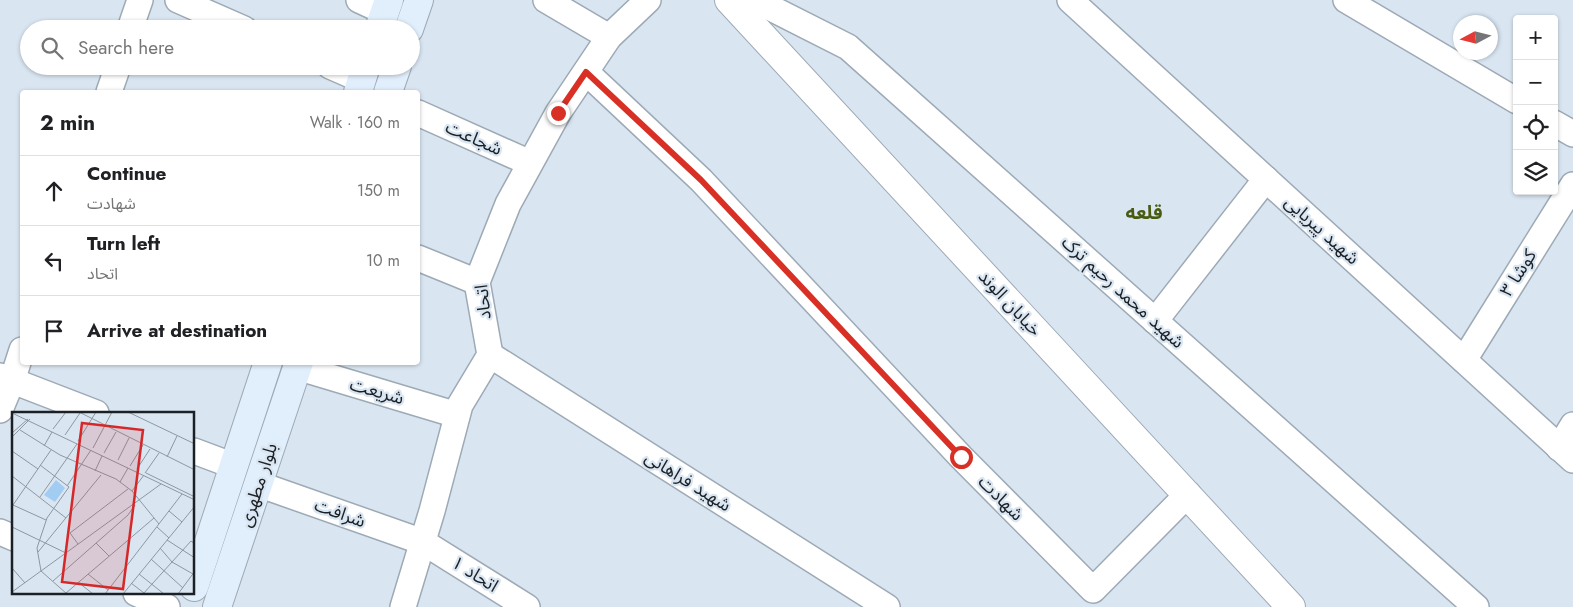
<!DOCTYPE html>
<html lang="en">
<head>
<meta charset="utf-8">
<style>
	:root { --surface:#fff; --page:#f2f2f2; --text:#202124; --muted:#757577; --line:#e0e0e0 }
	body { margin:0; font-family:Jost,"Noto Sans Arabic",sans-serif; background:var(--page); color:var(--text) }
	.controls { position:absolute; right:15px; top:15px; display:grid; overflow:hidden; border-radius:5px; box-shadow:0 1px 4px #0004 }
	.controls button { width:45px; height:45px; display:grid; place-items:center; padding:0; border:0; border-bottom:1px solid var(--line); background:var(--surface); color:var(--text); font:25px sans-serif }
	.compass { position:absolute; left:1453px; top:15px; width:45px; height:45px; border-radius:50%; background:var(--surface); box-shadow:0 1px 4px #0004; rotate:263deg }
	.stop { position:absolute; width:15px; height:15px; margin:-11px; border:4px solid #d93025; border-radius:50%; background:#fff }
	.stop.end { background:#d93025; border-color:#fff; box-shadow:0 1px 5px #0008 }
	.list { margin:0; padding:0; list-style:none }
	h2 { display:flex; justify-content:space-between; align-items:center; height:65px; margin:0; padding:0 20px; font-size:21px }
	h2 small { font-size:16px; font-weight:400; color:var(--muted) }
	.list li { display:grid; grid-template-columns:32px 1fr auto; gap:15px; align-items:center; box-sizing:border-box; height:70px; padding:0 20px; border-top:1px solid var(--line) }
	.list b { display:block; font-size:19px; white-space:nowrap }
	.list p { margin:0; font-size:16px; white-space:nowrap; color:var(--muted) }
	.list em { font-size:16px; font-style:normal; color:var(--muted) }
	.icon { flex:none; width:28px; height:28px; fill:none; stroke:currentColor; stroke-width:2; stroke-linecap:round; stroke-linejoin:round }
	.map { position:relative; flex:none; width:1573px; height:607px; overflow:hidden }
	.search { position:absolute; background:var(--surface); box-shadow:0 1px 4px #0004; left:20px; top:20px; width:400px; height:55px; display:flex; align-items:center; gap:12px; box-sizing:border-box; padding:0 18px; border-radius:28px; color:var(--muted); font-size:19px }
	.panel { position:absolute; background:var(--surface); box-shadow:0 1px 4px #0004; left:20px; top:90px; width:400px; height:275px; border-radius:5px }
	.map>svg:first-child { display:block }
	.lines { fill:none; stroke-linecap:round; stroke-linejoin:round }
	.minor-casing { stroke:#9daab5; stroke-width:28 }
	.tertiary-casing { stroke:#9daab5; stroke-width:30 }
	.secondary-casing { stroke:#9daab5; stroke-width:30 }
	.minor { stroke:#fff; stroke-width:25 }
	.tertiary { stroke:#fff; stroke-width:28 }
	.secondary { stroke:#e1eefb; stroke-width:28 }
	.route { stroke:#d93025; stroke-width:6 }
	.labels { text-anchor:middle; stroke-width:4.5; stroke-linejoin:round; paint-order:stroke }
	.street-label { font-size:18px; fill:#1c2025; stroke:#d9e6f2 }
	.neighbourhood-label { font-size:19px; font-weight:bold; fill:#485b10; stroke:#d9e6f2 }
	.inset-road { fill:none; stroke:#8d97a0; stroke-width:1 }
	.view { fill:#d62828; fill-opacity:0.15; stroke:#d62828; stroke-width:2.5 }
	.inset-edge { fill:none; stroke:#1c2025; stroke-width:2.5 }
</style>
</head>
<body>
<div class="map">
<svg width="1573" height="607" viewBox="0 0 1573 607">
	<rect width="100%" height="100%" fill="#d9e6f2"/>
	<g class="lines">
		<defs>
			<g id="minor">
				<path d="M178 0 244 29"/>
				<path d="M359 0 385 12"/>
				<path d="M546 0 609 37"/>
				<path d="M755 0 848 47 1476 607"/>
				<path d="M1070 0 1573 460"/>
				<path d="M1346 0 1517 101"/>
				<path d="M130 29 140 0"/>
				<path d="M330 66 362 80"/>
				<path d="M586 72 701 180 961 457 1093 590 1188 494"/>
				<path d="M109 92 118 66"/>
				<path d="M418 113 530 163"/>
				<path d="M1554 123 1573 134"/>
				<path d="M418 258 477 282"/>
				<path d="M1155 321 1266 179"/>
				<path d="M490 355 887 607"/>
				<path d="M1464 360 1573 185"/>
				<path d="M297 367 457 415"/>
				<path d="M0 376 96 413"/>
				<path d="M0 410 12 381 22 350"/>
				<path d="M1559 448 1573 425"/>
				<path d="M194 451 234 466"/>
				<path d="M258 484 423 542 527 607"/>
				<path d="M0 532 14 538"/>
				<path d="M136 593 167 607"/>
				<path d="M403 607 432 511 460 405 490 355 477 282 508 204 558 113 609 37 648 0"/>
			</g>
			<path id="tertiary" d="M729 0 1291 607"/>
			<g id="secondary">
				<path d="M379 29 389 0"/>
				<path d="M409 29 419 0"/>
				<path d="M358 92 366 66"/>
				<path d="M388 92 397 66"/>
				<path d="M194 587 268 362"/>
				<path d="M217 607 299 362"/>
			</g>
		</defs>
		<use href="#minor" class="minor-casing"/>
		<use href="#tertiary" class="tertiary-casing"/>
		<use href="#secondary" class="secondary-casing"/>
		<use href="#minor" class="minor"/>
		<use href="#tertiary" class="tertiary"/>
		<use href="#secondary" class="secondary"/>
	</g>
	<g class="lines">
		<path class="route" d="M558 113 586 72 701 180 961 457"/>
	</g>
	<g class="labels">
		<g class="street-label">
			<text transform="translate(474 138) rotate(24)" y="6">شجاعت</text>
			<text transform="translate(1322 230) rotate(42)" y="6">شهید پیریایی</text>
			<text transform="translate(1518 273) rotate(-58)" y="6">کوشا ۳</text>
			<text transform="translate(1123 292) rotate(42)" y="6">شهید محمد رحیم ترک</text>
			<text transform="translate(483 302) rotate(-96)" y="6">اتحاد</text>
			<text transform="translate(1010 303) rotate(47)" y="6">خیابان الوند</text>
			<text transform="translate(377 391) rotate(16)" y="6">شریعت</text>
			<text transform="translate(688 481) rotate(32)" y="6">شهید فراهانی</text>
			<text transform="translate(258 485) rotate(-72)" y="6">بلوار مطهری</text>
			<text transform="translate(1001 498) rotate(45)" y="6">شهادت</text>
			<text transform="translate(340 513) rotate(20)" y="6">شرافت</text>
			<text transform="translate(475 574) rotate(32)" y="6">اتحاد ۱</text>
		</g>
		<g class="neighbourhood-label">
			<text x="1144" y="219">قلعه</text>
		</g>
	</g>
	<g transform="translate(12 412)">
		<rect width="182" height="182" fill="#d9e6f2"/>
		<path d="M44 68 53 76 43 90 32 83Z" fill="#a2ccf2"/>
		<path class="inset-road" d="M67 0 183 58M116 0 183 32M0 1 183 88M41 17 54 0M8 18 48 43 104 67 120 79 147 112M0 21 16 7M53 23 68 1M0 25 18 7M66 29 84 0M32 34 40 20M81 36 100 0M0 39 26 57M92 41 104 20M155 45 165 24M106 48 117 26M28 53 57 75 35 106 25 136 29 159 55 182M118 54 131 33M125 57 138 37M83 59 90 44M133 61 147 41M134 61 183 85M0 64 54 106M108 70 116 56M55 74 79 38M120 79 132 63M28 85 65 32M1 93 39 38M1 93 34 108M157 99 170 110M0 115 54 141M145 115 157 126M155 128 183 146M84 131 97 144M66 132 58 121 116 77M148 136 160 150 181 162M26 140 89 63M139 147 171 176M0 156 13 171M76 162 96 178M127 162 152 182M41 169 116 103 123 93M66 170 81 182M119 171 132 181M0 180 149 72M54 181 142 106M93 182 170 82M111 182 183 94M131 182 179 129 183 132M166 182 183 159"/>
		<path class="view" d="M70 11 131 18 111 177 50 170Z"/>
		<rect width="182" height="182" class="inset-edge"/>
	</g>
</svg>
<div class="controls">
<button>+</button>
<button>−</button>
<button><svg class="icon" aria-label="locate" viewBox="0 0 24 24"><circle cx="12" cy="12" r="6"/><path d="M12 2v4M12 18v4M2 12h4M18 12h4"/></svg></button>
<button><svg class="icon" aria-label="layers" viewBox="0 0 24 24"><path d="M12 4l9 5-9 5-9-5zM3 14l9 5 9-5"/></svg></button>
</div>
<svg class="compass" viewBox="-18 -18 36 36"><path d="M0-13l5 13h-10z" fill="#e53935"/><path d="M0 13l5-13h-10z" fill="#757577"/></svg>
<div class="stop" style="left:961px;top:457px"></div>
<div class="stop end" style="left:558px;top:113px"></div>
<div class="search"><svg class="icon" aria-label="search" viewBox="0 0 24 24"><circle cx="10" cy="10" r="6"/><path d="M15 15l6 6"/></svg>Search here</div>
<section class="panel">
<h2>2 min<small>Walk · 160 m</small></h2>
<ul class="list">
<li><svg class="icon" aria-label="ahead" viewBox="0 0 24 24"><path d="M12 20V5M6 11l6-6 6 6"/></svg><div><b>Continue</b><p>شهادت</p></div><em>150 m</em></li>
<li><svg class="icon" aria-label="left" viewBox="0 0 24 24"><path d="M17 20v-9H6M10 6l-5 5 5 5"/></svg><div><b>Turn left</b><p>اتحاد</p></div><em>10 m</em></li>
<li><svg class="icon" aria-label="arrive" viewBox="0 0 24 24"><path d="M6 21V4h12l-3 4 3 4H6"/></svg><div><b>Arrive at destination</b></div></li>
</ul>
</section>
</div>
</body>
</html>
